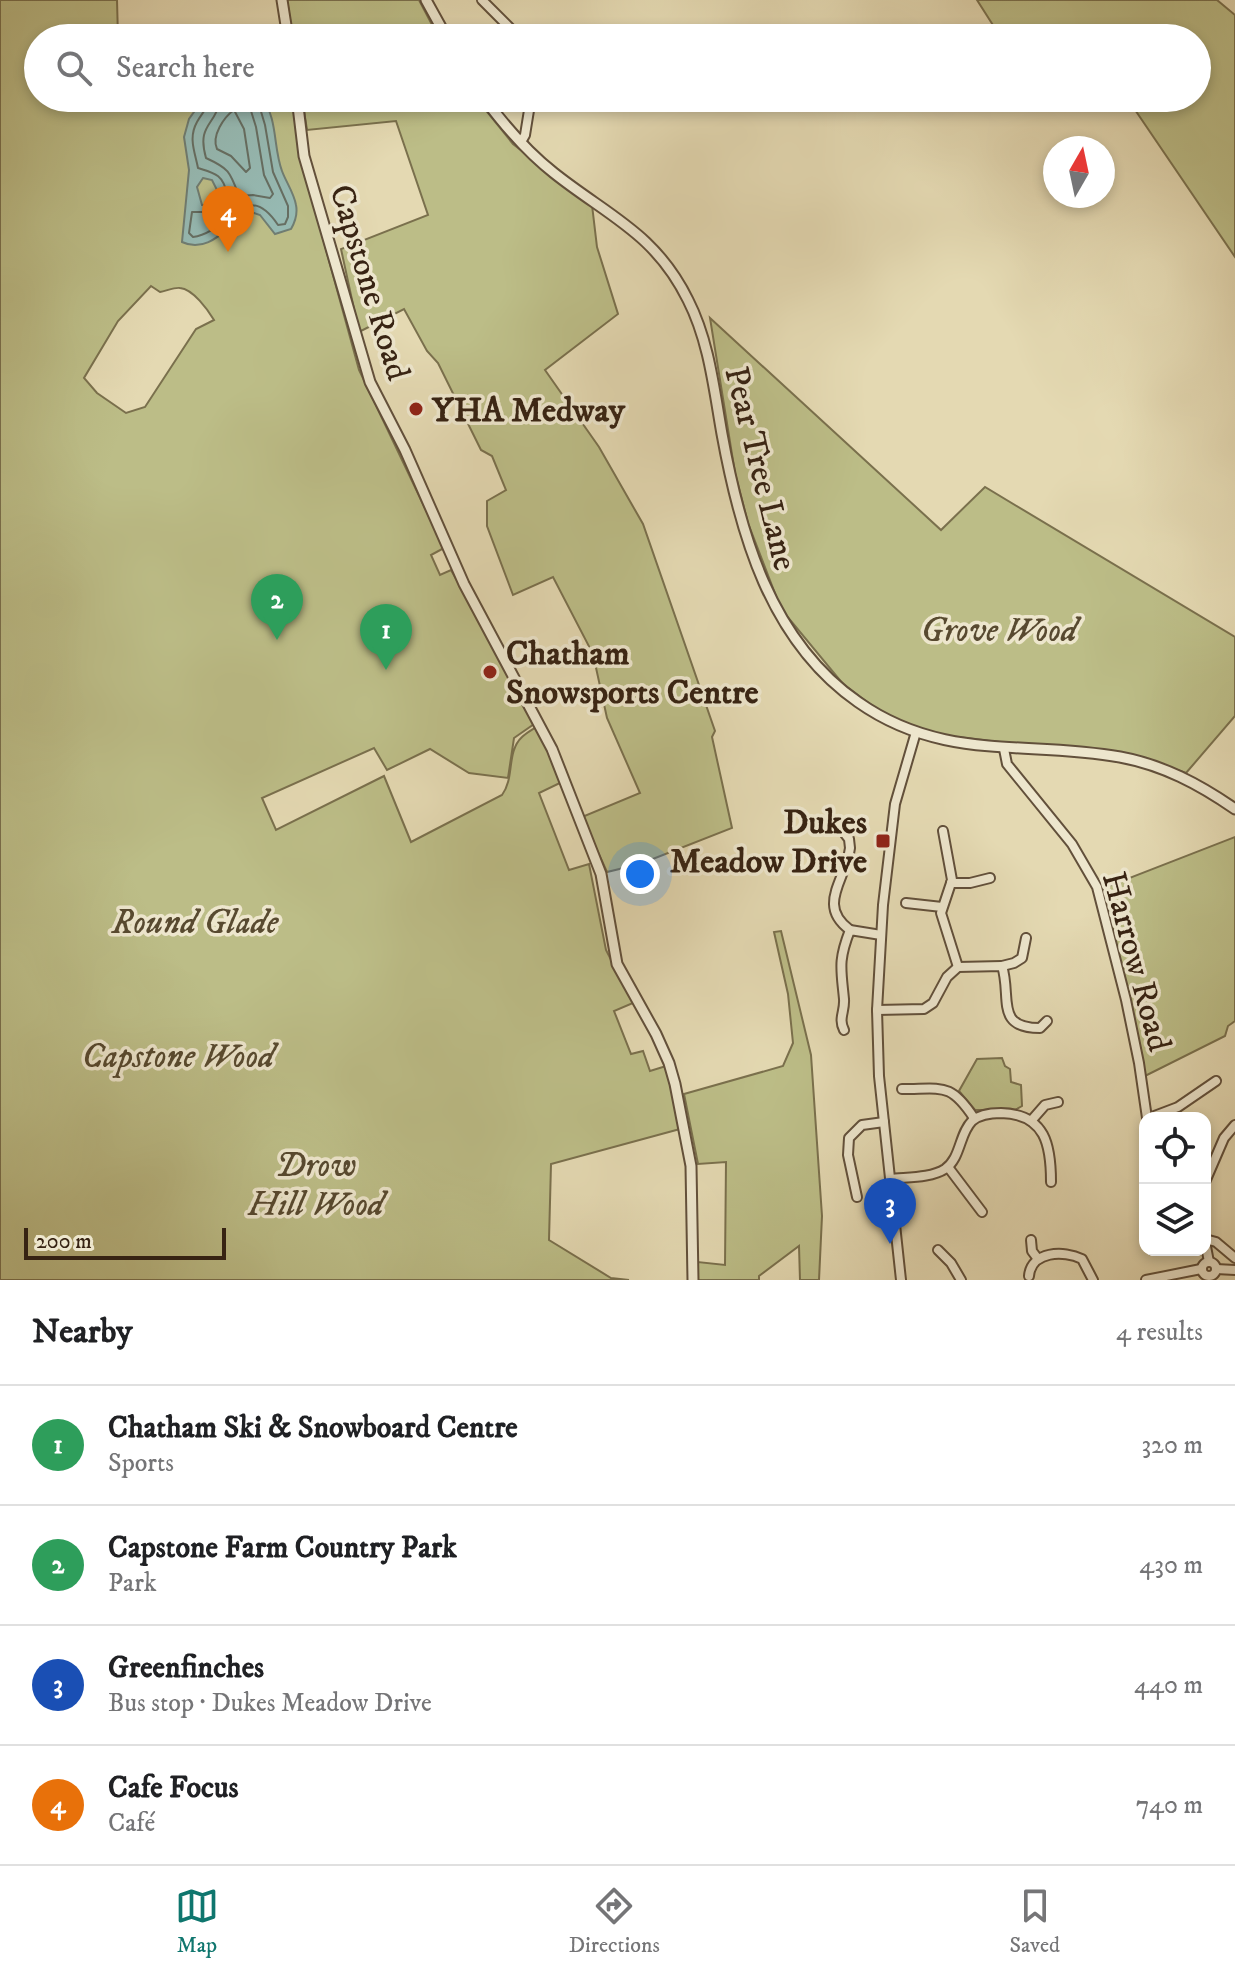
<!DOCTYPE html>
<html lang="en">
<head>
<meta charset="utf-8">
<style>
	:root { --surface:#fff; --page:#f6f6f6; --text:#202124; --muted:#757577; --line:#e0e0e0; --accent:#0f766e }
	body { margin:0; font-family:"IM FELL DW Pica",serif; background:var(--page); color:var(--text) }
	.controls { position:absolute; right:24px; bottom:24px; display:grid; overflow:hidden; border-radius:16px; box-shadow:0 4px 12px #0003 }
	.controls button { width:72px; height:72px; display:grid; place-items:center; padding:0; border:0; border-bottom:2px solid var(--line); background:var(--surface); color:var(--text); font:40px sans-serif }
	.compass { position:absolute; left:1043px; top:136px; width:72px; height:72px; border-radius:50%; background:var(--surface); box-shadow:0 4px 12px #0003; rotate:9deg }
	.scale { position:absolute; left:24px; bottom:20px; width:202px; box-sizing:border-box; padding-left:8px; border:4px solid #372313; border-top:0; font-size:22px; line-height:28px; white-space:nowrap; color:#372313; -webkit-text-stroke:6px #ede6cd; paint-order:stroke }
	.you { position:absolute; left:640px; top:874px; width:28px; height:28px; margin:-20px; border:6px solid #fff; border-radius:50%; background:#1a73e8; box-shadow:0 0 0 12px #1a73e833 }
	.badge { display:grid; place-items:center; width:52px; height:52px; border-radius:50%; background:var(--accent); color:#fff; font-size:26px; font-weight:700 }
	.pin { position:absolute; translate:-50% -66px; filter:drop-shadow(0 2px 4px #0008) }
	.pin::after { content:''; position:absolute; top:42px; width:28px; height:24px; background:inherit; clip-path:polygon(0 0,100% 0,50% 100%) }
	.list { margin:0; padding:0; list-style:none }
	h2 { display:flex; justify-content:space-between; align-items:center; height:104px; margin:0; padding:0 32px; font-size:34px }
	h2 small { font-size:26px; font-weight:400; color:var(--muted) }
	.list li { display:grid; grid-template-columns:52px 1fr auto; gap:24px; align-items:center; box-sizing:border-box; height:120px; padding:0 32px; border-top:2px solid var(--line) }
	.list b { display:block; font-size:30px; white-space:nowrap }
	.list p { margin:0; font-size:26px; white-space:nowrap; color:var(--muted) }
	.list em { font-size:26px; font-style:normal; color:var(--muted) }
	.icon { flex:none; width:44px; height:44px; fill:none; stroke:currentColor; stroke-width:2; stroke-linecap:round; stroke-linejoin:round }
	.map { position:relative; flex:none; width:1235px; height:1280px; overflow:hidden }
	.search { position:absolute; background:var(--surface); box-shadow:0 4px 12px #0003; left:24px; right:24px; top:24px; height:88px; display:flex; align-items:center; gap:20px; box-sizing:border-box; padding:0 28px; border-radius:44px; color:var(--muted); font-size:30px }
	.sheet { height:584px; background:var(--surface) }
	nav { display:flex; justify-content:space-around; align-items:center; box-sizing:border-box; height:112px; border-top:2px solid var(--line); background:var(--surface); font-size:22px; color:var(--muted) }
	nav a { display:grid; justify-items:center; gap:4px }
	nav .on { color:var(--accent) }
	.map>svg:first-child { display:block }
	.green { fill:#bcbd87; stroke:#7a704d; stroke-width:2; fill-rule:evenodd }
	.water { fill:#96b9b2; stroke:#707d72; stroke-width:2; fill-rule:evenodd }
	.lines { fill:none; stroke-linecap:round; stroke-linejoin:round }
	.shore { stroke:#666e62; stroke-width:2 }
	.minor-casing { stroke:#62503b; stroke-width:12 }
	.tertiary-casing { stroke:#62503b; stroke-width:13 }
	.minor { stroke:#ede6cd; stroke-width:8 }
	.tertiary { stroke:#ede6cd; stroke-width:9 }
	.poi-dot { fill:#8f2418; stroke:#ede6cd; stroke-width:3 }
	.labels { text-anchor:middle; stroke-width:7; stroke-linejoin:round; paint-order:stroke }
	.street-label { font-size:34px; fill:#372313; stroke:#ede6cd }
	.poi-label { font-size:34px; font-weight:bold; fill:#372313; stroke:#ede6cd; text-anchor:start }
	.park-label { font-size:34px; font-style:italic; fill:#584a30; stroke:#ede6cd }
</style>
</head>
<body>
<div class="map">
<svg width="1235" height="1280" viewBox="0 0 1235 1280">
	<rect width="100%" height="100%" fill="#e4d9b2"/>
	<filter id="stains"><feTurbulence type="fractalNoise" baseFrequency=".0025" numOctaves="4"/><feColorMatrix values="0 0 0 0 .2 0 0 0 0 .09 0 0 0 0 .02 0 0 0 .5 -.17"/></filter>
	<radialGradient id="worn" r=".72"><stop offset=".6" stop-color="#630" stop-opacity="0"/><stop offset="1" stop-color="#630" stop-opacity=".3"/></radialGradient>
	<g class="green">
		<path d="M0 0H117L118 38H38V98H293L322 235 359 370 444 548 431 555 440 575 451 570 537 722 514 738 508 778 469 773 430 749 387 770 374 748 262 798 276 830 384 776 411 842 502 795C515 778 506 752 522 737 527 732 534 729 539 725L562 782 539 793 569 870 589 864 606 950 633 1003 614 1011 631 1054 643 1051 650 1071 666 1066 680 1129 551 1164 549 1240 611 1278 629 1280H0ZM151 286 160 292C166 291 175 287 180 288 193 289 208 310 214 320L196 329 145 407 126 413 97 393 84 378 118 321Z"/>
		<path d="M287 0H419L439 38H293Z"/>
		<path d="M977 0H1217L1235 15V257L1127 98H1197V38H1011L998 33Z"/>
		<path d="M302 98H476L513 144 592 205 597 247 618 314 545 370 599 447 643 524 715 731 712 737 732 828 640 864 607 872 582 817 640 793 607 718 593 654 553 577 513 595 487 526V501L506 490 492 456 481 450 438 363 427 351 404 309 359 332 341 249 428 215 396 121 307 130Z"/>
		<path d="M710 318 941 530 985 487 1235 637V716L1186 773 1150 760 933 734 885 715 843 684 781 609 748 523 735 473Z"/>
		<path d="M1235 837V1021L1228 1026 1225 1036 1145 1076 1101 889Z"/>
		<path d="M781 931 811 1055 822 1216 819 1280H800L799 1246 759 1276V1280H697L698 1262 725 1265 726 1162 698 1164 684 1094 783 1066 793 1043 788 994 774 932Z"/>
		<path d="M1002 1058 1005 1066 1010 1069 1011 1082 1021 1085 1022 1106 1015 1110H975L959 1091 977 1059Z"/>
	</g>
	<path class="water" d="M204 98H262C278 119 273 147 282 171 286 182 294 193 296 205 298 215 295 222 291 229L275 234 260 215 251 212C229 224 209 255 182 242L189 170 184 137 189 119ZM203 178 212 180 219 194 213 205H202L197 187Z"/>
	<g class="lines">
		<g class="shore">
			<path d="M210 98C208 108 202 113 197 122 188 138 195 152 198 168 214 173 223 174 227 194L216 212H192L189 233 193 237C229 233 245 176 278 225L285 224 288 217V206L273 172 265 125 257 98"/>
			<path d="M220 98C217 126 196 123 206 158 230 169 230 172 239 196L253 195 270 198 273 194 264 175 256 127 247 98"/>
			<path d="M234 110 244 129 250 168 246 172 231 156 217 149C211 136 224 117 234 110Z"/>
		</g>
		<defs>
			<g id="minor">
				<path d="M482 0 520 38"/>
				<path d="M521 142 525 135 531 98"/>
				<path d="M1004 749 1007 764 1072 844 1097 887 1126 1000 1139 1063 1147 1118"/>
				<path d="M839 826 849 839 850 848C846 880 816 905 850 930"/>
				<path d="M943 831 952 880 941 913 958 967"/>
				<path d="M951 883H970L990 878"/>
				<path d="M906 903 942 907"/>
				<path d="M1002 966 1014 963 1022 958 1026 938"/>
				<path d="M877 1010 924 1009 933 1003 947 977 958 967 1002 966C1012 997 994 1028 1040 1028L1047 1021"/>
				<path d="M844 1030C838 1018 845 1012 844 999 841 968 838 961 850 930L881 935"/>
				<path d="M902 1089C943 1089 950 1082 974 1118"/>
				<path d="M1149 1118 1178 1107 1216 1081"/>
				<path d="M1031 1121 1045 1105 1058 1102"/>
				<path d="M948 1167 982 1212"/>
				<path d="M890 1179C907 1177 931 1178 945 1169 961 1158 959 1134 972 1121 980 1114 991 1113 1001 1113 1046 1114 1051 1146 1051 1182"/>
				<path d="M1205 1182 1224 1138 1235 1125"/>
				<path d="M857 1197 848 1155 849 1138 862 1125 884 1122"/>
				<path d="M1205 1239 1216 1242 1235 1258"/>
				<path d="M1031 1240 1032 1251 1038 1259"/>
				<path d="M1205 1241 1209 1262"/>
				<path d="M938 1250 951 1263 961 1280"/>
				<circle cx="1209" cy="1269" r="7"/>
				<path d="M1216 1269 1235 1270"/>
				<path d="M1029 1276C1031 1251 1064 1250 1082 1259L1093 1280"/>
				<path d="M901 1280 879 1076 877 1010 883 905 895 804 916 732"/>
				<path d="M1146 1280 1201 1269"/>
			</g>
			<g id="tertiary">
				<path d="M282 0 288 38"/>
				<path d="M426 0 447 38"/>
				<path d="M297 98 304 156 370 382 405 450 464 584 552 749 601 874 617 964 656 1034 669 1063 675 1084 691 1166 693 1280"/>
				<path d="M484 98C504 125 527 152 554 173 608 216 655 233 688 300 709 341 714 389 722 434 740 533 770 641 858 702 943 762 1026 740 1120 757 1163 765 1199 784 1235 809"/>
			</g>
		</defs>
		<use href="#minor" class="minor-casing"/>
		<use href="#tertiary" class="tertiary-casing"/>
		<use href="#minor" class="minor"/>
		<use href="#tertiary" class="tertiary"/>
	</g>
	<g class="poi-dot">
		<circle cx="416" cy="409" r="8"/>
		<circle cx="490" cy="672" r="8"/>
		<rect x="875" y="833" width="16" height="16" rx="4"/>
	</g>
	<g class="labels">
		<g class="street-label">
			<text transform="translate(371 282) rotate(73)" y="12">Capstone Road</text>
			<text transform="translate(762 468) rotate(76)" y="12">Pear Tree Lane</text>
			<text transform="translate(1138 961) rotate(75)" y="12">Harrow Road</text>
		</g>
		<g class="poi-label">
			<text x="432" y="421">YHA Medway</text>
			<text x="506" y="664">Chatham<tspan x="506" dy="39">Snowsports Centre</tspan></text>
			<text x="867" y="833" text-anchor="end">Dukes<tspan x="867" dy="39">Meadow Drive</tspan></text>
		</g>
		<g class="park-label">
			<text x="999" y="641">Grove Wood</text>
			<text x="195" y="933">Round Glade</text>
			<text x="178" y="1067">Capstone Wood</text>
			<text x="316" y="1176">Drow<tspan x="316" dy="39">Hill Wood</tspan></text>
		</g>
	</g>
	<rect width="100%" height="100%" filter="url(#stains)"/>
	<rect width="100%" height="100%" fill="url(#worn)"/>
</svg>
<div class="controls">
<button><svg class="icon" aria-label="locate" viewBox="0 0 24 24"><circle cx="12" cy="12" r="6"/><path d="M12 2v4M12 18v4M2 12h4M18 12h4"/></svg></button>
<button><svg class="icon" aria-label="layers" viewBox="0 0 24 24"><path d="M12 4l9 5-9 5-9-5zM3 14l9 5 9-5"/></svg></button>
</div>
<svg class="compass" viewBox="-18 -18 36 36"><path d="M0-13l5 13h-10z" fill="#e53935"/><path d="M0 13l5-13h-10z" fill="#757577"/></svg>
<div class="scale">200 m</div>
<div class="you"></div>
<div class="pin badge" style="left:386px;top:670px;background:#2e9e5b">1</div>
<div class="pin badge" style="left:277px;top:640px;background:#2e9e5b">2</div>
<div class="pin badge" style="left:890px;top:1244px;background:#1a4fb4">3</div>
<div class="pin badge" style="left:228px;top:252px;background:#e8710a">4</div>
<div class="search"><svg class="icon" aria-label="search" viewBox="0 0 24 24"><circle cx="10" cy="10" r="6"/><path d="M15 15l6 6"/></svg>Search here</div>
</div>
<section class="sheet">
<h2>Nearby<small>4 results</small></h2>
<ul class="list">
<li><span class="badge" style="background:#2e9e5b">1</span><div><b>Chatham Ski &amp; Snowboard Centre</b><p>Sports</p></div><em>320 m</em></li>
<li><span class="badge" style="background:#2e9e5b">2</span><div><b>Capstone Farm Country Park</b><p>Park</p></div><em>430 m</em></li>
<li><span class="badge" style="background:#1a4fb4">3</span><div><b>Greenfinches</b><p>Bus stop · Dukes Meadow Drive</p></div><em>440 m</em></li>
<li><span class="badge" style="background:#e8710a">4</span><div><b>Cafe Focus</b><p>Café</p></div><em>740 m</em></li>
</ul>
</section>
<nav>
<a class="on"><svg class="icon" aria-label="map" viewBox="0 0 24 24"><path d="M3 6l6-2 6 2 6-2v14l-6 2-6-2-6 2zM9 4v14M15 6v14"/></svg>Map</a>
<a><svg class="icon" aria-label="directions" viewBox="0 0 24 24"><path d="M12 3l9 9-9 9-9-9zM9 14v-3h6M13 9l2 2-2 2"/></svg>Directions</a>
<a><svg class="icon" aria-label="saved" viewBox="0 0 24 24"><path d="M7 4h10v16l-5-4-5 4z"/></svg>Saved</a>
</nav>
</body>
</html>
